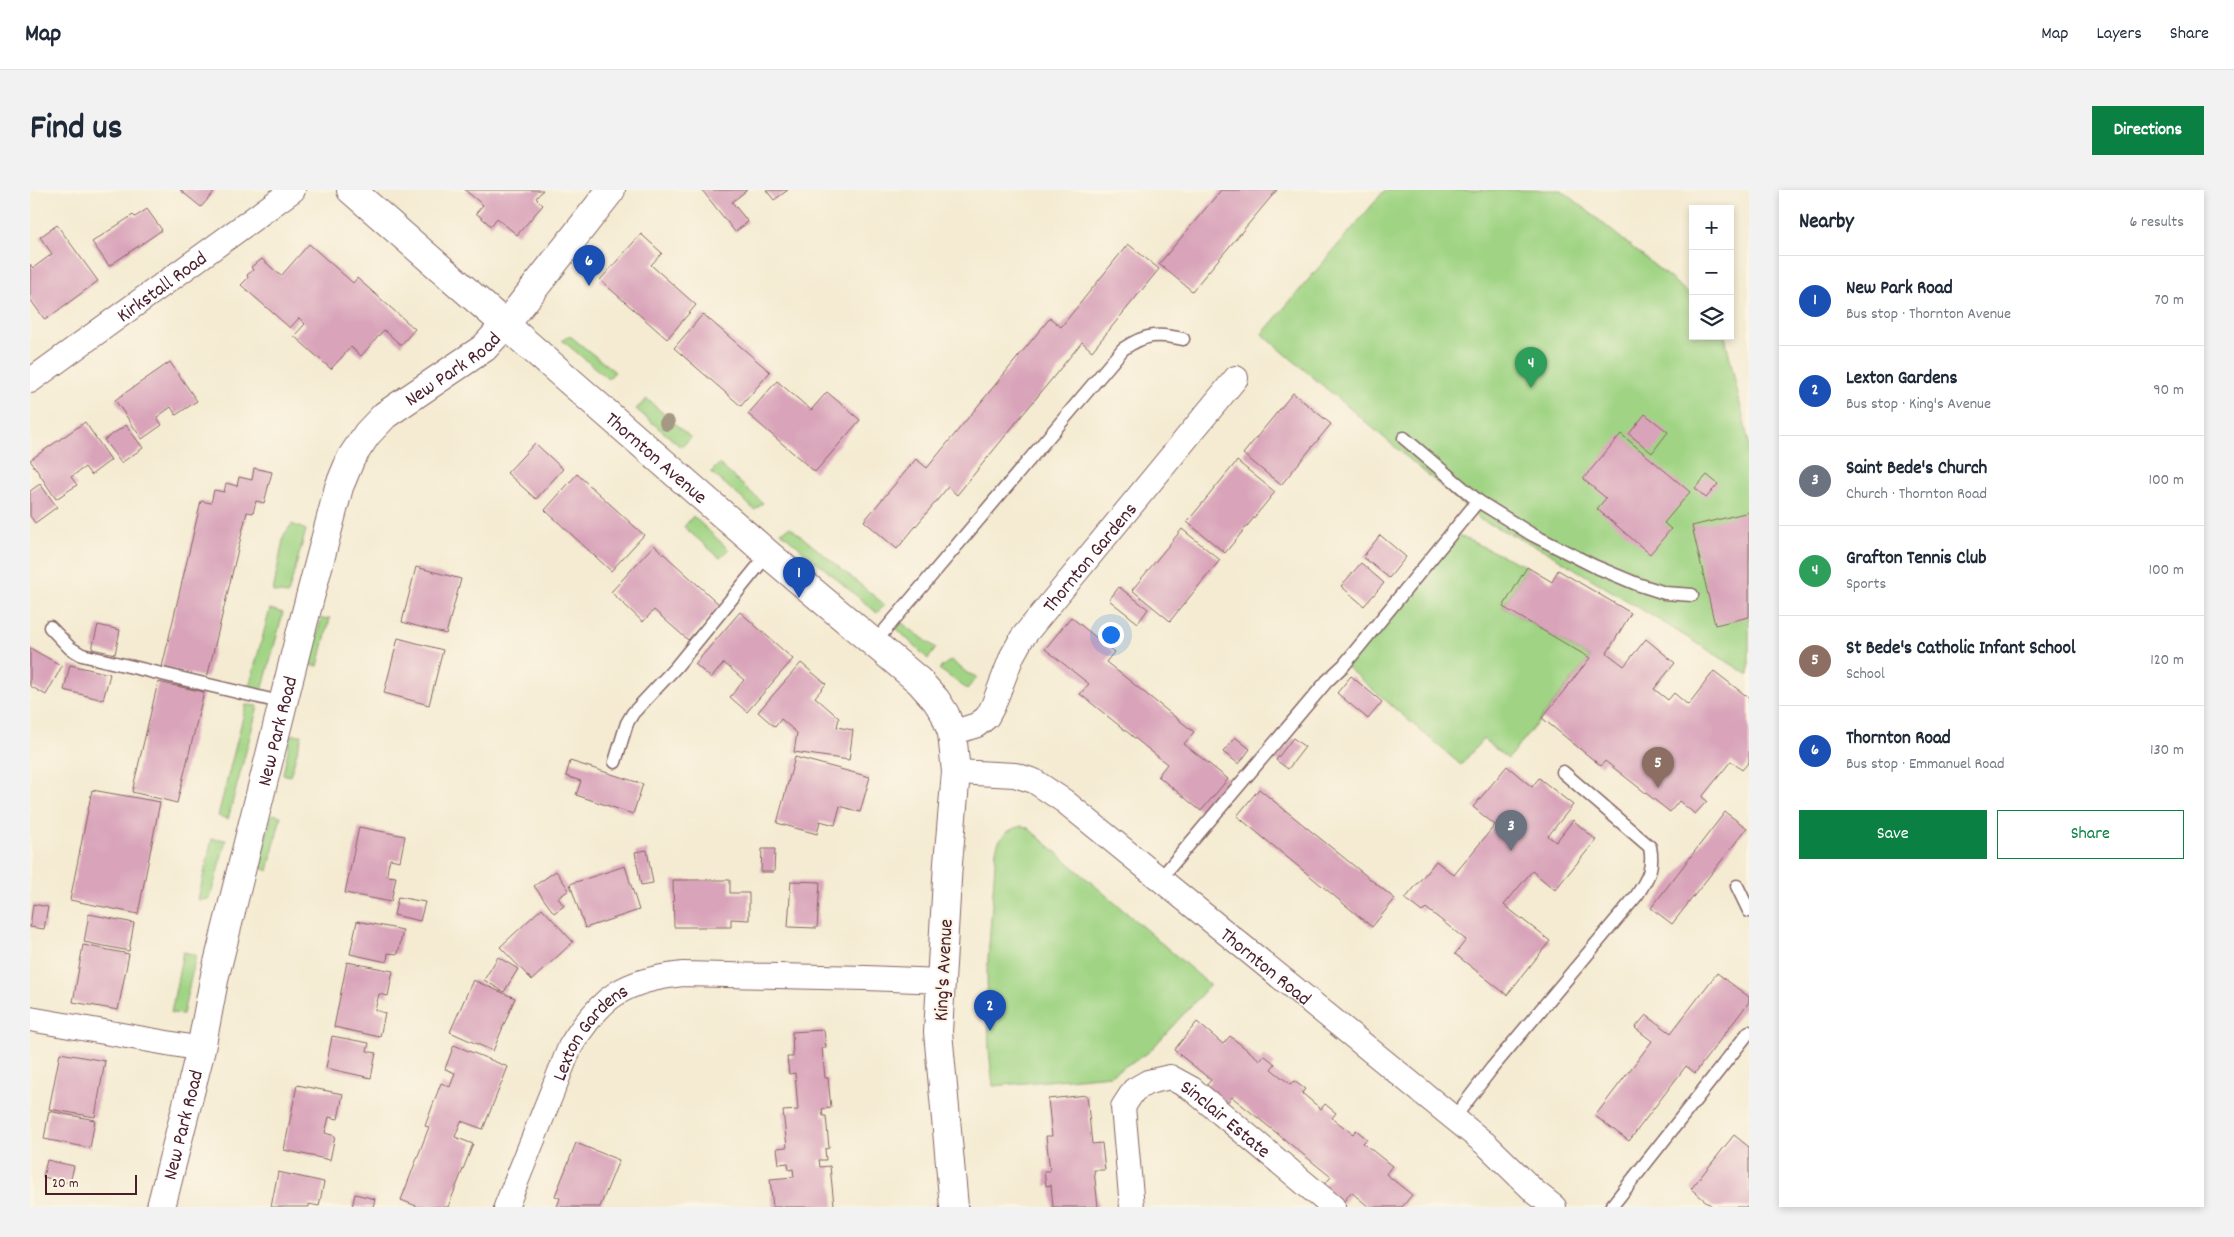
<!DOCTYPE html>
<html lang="en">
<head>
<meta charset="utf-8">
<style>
	:root { --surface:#fff; --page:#f2f2f3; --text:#1f2937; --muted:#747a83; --line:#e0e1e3; --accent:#0b8043 }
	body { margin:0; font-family:Dekko,sans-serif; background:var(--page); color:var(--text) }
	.controls { position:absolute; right:15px; top:15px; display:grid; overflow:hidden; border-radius:0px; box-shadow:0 2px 8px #0003 }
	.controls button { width:45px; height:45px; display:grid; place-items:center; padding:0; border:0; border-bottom:1px solid var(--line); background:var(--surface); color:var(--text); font:25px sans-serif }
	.scale { position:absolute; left:15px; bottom:12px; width:92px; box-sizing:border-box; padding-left:5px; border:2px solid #4a1f2b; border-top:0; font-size:14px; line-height:18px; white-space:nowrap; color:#4a1f2b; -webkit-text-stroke:4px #fcf5e5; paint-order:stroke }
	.you { position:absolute; left:1080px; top:444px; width:18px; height:18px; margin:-12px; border:4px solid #fff; border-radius:50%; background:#1a73e8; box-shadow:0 0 0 8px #1a73e833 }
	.badge { display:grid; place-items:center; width:32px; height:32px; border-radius:50%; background:var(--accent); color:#fff; font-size:16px; font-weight:700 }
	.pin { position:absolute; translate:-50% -41px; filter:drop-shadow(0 1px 2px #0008) }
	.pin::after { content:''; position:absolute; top:26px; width:18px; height:15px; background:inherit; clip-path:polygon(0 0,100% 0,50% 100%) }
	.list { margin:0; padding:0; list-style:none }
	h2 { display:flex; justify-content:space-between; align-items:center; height:65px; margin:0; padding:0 20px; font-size:21px }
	h2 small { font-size:16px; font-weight:400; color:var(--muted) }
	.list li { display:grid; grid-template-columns:32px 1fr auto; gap:15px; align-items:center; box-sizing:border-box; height:90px; padding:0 20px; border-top:1px solid var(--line) }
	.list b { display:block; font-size:19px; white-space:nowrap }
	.list p { margin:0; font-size:16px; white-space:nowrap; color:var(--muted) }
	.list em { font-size:16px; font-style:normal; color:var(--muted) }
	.actions { display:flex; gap:10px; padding:15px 20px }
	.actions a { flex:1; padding:11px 0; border:1px solid var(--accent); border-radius:0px; text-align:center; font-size:18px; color:var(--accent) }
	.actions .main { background:var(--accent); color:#fff }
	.icon { flex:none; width:28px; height:28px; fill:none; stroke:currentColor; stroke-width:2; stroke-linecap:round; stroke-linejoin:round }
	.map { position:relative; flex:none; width:1719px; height:1017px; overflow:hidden; border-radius:0px }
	header { display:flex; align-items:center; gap:30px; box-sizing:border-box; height:70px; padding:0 25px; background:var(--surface); border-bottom:1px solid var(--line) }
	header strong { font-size:24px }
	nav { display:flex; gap:28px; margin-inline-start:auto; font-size:18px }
	.intro { display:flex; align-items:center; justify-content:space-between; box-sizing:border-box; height:120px; padding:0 30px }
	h1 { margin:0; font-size:35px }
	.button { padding:12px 22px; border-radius:0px; background:var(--accent); color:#fff; font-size:18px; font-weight:700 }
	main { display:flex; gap:30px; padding:0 30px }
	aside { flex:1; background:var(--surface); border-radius:0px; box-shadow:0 2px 8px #0003 }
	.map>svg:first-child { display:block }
	.green { fill:#a0d484; stroke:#757a58 }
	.building { fill:#d9a4ba }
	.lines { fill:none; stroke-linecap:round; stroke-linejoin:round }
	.service-casing { stroke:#866665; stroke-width:15 }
	.minor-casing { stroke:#866665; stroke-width:26 }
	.tertiary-casing { stroke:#866665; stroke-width:30 }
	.secondary-casing { stroke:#866665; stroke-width:30 }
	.service { stroke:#fff; stroke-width:12 }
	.minor { stroke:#fff; stroke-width:24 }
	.tertiary { stroke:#fff; stroke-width:28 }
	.secondary { stroke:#fff; stroke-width:28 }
	.tree { fill:#a59885 }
	.labels { text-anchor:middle; stroke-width:4; stroke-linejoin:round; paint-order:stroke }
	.street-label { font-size:20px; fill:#4a1f2b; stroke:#fcf5e5 }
</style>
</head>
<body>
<header>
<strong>Map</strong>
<nav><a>Map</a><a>Layers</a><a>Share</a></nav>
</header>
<div class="intro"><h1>Find us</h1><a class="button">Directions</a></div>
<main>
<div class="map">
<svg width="1719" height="1017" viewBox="0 0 1719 1017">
	<rect width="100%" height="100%" fill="#fcf5e5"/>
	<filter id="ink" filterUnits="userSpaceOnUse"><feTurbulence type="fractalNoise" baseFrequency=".02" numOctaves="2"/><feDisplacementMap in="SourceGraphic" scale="10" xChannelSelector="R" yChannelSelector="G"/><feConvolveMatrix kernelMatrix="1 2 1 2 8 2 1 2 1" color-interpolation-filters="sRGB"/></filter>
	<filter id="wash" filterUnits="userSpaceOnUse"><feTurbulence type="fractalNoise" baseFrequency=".0096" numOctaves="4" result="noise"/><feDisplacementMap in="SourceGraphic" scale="20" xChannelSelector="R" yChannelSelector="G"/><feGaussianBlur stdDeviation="1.12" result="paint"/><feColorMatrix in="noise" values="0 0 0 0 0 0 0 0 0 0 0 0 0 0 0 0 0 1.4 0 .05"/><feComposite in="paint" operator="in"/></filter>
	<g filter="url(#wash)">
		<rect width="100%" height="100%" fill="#f4ebd2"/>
		<g class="green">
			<path d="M1355 0H1532L1663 107V146H1695L1719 254V485L1514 360 1451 330 1232 144Z"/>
			<path d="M540 146 585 182 578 189 532 150Z"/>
			<path d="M617 209 661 248 651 257 606 219Z"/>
			<path d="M689 274 733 313 725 320 681 282Z"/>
			<path d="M663 326 699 360 690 368 654 337Z"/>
			<path d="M262 334 276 340 258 404 243 402 254 345Z"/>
			<path d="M760 337 855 415 847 423 751 342Z"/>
			<path d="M1423 343 1497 377 1473 417 1560 468 1478 569 1453 549 1431 575 1314 475Z"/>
			<path d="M240 419 253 423 232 501H218Z"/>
			<path d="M300 428 288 476 279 475 291 429Z"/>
			<path d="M872 433 906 458 898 469 866 438Z"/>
			<path d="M921 470 937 483 947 487 937 499 909 479Z"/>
			<path d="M216 515 228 516 198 629 188 626Z"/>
			<path d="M261 545H272L260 586 253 584Z"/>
			<path d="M242 624 251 626 238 681 229 676Z"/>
			<path d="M992 636 998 638 1180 795 1119 862 1080 885 963 896 959 861 957 783 966 660C970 645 977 640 992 636Z"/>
			<path d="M182 649 196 650 180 709 168 710Z"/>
			<path d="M153 762 166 765 153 824 141 823Z"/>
		</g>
		<g id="blocks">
			<g class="building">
				<path d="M150 0H186L171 17Z"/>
				<path d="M435 0H513L506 8 513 15 487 45 467 28 461 36 446 23 453 15Z"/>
				<path d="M672 0H717L702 12 718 32 705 42Z"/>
				<path d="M736 0H758L744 10Z"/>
				<path d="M1191 0H1247L1162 101 1129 74Z"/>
				<path d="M117 19 132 40 79 76 62 52 103 25 105 27Z"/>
				<path d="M27 35 68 91 15 130 0 109V74L3 78 22 64 10 47Z"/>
				<path d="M611 44 632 63 621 75 666 115 637 149 570 90Z"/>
				<path d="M279 54 323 93 327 88 385 139 371 155 354 140 331 166 321 157 301 179 264 146 275 134 269 128 260 138 211 95 218 88 217 85 223 80 221 77 232 69 251 86Z"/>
				<path d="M1098 54 1129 79 1062 161 1052 152 927 305 918 297 867 359 834 331 886 269 897 278 1020 128 1031 137Z"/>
				<path d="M673 124 740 182 711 216 644 158Z"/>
				<path d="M140 172 167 211 146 225 141 217 127 227 132 235 112 249 85 210Z"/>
				<path d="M747 191 781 220 797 202 830 230 785 282 718 224Z"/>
				<path d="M1263 203 1301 234 1251 295 1213 264Z"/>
				<path d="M1615 224 1638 242 1622 263 1599 244Z"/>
				<path d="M55 232 81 270 61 285 55 277 41 287 47 295 26 309 0 270Z"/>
				<path d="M96 235 113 258 91 273 74 250Z"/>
				<path d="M1591 244 1660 302 1634 333 1641 339 1620 364 1567 319 1576 308 1553 289Z"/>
				<path d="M505 253 533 279 506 309 477 283Z"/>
				<path d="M1207 271 1245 302 1195 363 1157 332Z"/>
				<path d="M224 278 242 282 234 313 226 311 223 323 217 322 177 488 132 477 171 311 181 313 184 300 194 302 196 293 207 296 209 287 222 290Z"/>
				<path d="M547 284 614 345 581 381 515 320Z"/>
				<path d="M1677 285 1688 294 1676 308 1665 298Z"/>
				<path d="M10 294 27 317 5 333 0 326V301Z"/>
				<path d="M1719 322V427L1685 435 1662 336Z"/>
				<path d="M1152 339 1190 370 1140 431 1102 400Z"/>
				<path d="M1350 345 1376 367 1359 388 1333 367Z"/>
				<path d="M624 355 690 415 658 450 624 420 613 432 581 402Z"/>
				<path d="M1331 373 1354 393 1334 416 1311 396Z"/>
				<path d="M386 377 431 389 416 444 372 432Z"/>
				<path d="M1497 377 1522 392 1528 380 1601 423 1577 463 1594 476 1616 449 1645 473 1624 499 1638 510 1644 503 1658 515 1684 481 1719 508V572L1712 580 1701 571 1672 607 1677 611 1665 624 1649 611 1640 622 1575 571 1571 576 1512 528 1560 468 1473 417Z"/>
				<path d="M1089 397 1118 419 1108 433 1079 410Z"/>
				<path d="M710 422 763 469 717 522 700 507 714 490 694 473 681 488 665 474Z"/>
				<path d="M1041 427 1084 462 1076 472 1164 542 1154 554 1198 589 1171 621 1128 586 1137 574 1050 504 1059 494 1015 459Z"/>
				<path d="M68 435 90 440 85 464 62 459Z"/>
				<path d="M368 448 413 460 399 515 354 503Z"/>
				<path d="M0 458 32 476 16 505 0 496Z"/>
				<path d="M771 473 796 494 785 507 809 528 807 537 823 540 819 570 764 562 767 543 751 529 745 537 728 522Z"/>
				<path d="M40 475 80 484 73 510 34 500Z"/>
				<path d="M1321 486 1352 512 1338 529 1307 503Z"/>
				<path d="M128 492 174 502 147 613 102 602Z"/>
				<path d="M1205 547 1220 559 1209 574 1193 562Z"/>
				<path d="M1263 548 1275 557 1258 579 1246 570Z"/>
				<path d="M765 567 840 587 830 622 810 616 805 635 790 631 787 644 747 633Z"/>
				<path d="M540 571 613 594 603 624 546 605 551 591 536 586Z"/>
				<path d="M1477 576 1502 597 1509 588 1543 615 1518 646 1526 652 1543 630 1566 650 1525 700 1502 681 1474 715 1520 751 1477 805 1425 764 1436 750 1396 718 1392 722 1375 709 1406 671 1424 685 1465 635 1443 617Z"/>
				<path d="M1229 599 1365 709 1342 737 1207 626Z"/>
				<path d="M62 600 130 612 108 724 40 710Z"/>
				<path d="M1695 622 1717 638 1642 734 1621 718Z"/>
				<path d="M329 637 375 646 370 671 360 669 358 677 357 686 366 687 361 712 315 703Z"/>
				<path d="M732 659H745L744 682H731Z"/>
				<path d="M617 660 623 693 611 695 605 662Z"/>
				<path d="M595 676 609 720 555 738 540 694Z"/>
				<path d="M526 681 539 700 528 708 534 716 524 723 504 696Z"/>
				<path d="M643 690H700V703H719V730L701 729V737H644Z"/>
				<path d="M761 691 790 692 787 738 758 737Z"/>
				<path d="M368 707 395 712 390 731 364 725Z"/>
				<path d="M3 714 18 717 14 739 0 737Z"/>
				<path d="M512 718 543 752 502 790 470 757Z"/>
				<path d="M59 724 104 733 99 761 54 752Z"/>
				<path d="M327 731 373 740 368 764 358 763 357 772 320 764Z"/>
				<path d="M53 755 99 764 88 820 43 812Z"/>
				<path d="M468 767 488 779 474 802 454 790Z"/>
				<path d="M317 772 363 781 358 806 349 804 345 820 355 823 350 847 304 837Z"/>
				<path d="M1687 783 1719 807V812L1665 883 1656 876 1599 951 1565 926 1622 851 1605 838 1616 825 1641 843Z"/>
				<path d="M443 790 485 808 463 861 420 842Z"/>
				<path d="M1167 832 1193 854 1200 846 1230 870 1234 865 1245 874 1241 879 1260 894 1264 891 1275 899 1272 903 1291 919 1295 914 1306 923 1302 928 1323 944 1326 940 1337 949 1333 953 1362 976 1356 984 1382 1005 1372 1017H1339L1321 1002 1313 1013 1293 996 1301 987 1202 907 1196 914 1175 897 1181 890 1144 860Z"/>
				<path d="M794 840 796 858H792L795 888H798L801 918 792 919 793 926H796L799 958 795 959 796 970H789L790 977 800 976 804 1015 801 1017H743L740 989 764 987 763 979 759 980 758 973 749 974 747 958 757 957 753 921 768 920 765 883 759 884 757 867H763L762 842Z"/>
				<path d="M302 846 339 853 337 861 346 863 341 888 296 878Z"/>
				<path d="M424 855 478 877 453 939 431 931 425 947 443 954 418 1017H389L371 1010 399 937 395 936 411 893 420 897 425 883 415 879Z"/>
				<path d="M30 863 75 871 65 927 19 919Z"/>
				<path d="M267 895 313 904 308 929 299 927 295 943 305 946 300 970 254 960Z"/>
				<path d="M1057 905 1062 954 1072 953 1075 980H1064L1068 1017H1023L1021 995 1016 996 1014 981H1020L1016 946H1022L1018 909Z"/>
				<path d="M19 921 65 930 60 958 14 949Z"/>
				<path d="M1704 945 1719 957V1017H1683L1661 999Z"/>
				<path d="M546 953 589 970 570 1017H527L530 1008 525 1006Z"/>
				<path d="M17 970 44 976 40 993 13 987Z"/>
				<path d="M248 982 294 992 289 1016 279 1014V1017H241Z"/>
				<path d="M325 1004 345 1009 343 1017H322Z"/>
			</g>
		</g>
	</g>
	<g filter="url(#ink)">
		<use href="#blocks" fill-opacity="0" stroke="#866665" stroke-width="1"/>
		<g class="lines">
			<defs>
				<g id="service">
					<path d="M1374 248 1448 311"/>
					<path d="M20 437 40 458 52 465 254 513"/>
					<path d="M845 452 1093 159C1115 144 1128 143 1153 149"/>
					<path d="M585 572 597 533 603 523 646 477 738 364"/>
					<path d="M1130 689 1297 491 1314 475 1448 311 1501 344 1564 376 1607 394 1635 403 1662 405"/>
					<path d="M1707 696 1719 721"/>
					<path d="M1424 928 1462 878 1607 705C1618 688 1624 678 1620 657L1533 582"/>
					<path d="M1581 1017 1719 842"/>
				</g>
				<g id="minor">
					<path id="s1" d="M0 191 263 0"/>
					<path id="s2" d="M922 543 947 535 957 527 963 516 982 466 992 448 1206 188"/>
					<path id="s3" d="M926 582 985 585 1004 591 1034 611 1458 956 1505 1002 1524 1017"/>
					<path d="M0 829 171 859"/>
					<path id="s4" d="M476 1017 540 857C570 807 594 790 653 784L836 788 912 791"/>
					<path id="s5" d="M1102 1017 1093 917 1104 900 1118 892 1140 887 1162 899 1303 1017"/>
				</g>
				<g id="tertiary">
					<path id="s6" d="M131 1017 171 859 185 785 269 449 309 297 321 268 337 244 355 225 454 158 476 134 581 0"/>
				</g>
				<g id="secondary">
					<path id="s7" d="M321 0 738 364 889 491 906 510 915 524 922 543 926 582 918 673 908 842 924 1017"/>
				</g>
			</defs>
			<use href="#service" class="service-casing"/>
			<use href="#minor" class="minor-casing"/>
			<use href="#tertiary" class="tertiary-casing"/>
			<use href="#secondary" class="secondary-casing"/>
			<use href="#service" class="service"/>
			<use href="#minor" class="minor"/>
			<use href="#tertiary" class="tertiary"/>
			<use href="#secondary" class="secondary"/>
		</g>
		<circle class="tree" cx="637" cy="233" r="8"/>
	</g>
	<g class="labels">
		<g class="street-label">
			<text dy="7" stroke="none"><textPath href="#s1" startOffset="162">Kirkstall Road</textPath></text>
			<text dy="7" stroke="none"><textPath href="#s6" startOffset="910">New Park Road</textPath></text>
			<text dy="7" stroke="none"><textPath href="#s7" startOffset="406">Thornton Avenue</textPath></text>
			<text dy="7" stroke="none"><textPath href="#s2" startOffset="231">Thornton Gardens</textPath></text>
			<text dy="7" stroke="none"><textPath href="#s6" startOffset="490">New Park Road</textPath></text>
			<text dy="7" stroke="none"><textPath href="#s3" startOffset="376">Thornton Road</textPath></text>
			<text transform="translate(912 780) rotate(-87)" y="7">King's Avenue</text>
			<text dy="7" stroke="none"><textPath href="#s4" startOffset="196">Lexton Gardens</textPath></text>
			<text dy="7" stroke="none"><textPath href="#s5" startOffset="229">Sinclair Estate</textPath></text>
			<text dy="7" stroke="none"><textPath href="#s6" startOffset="85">New Park Road</textPath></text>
		</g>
	</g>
</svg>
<div class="controls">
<button>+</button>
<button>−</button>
<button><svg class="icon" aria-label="layers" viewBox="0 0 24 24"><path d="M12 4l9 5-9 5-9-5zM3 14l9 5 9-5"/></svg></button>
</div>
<div class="scale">20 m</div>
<div class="you"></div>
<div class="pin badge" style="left:769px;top:408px;background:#1a4fb4">1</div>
<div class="pin badge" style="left:960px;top:841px;background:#1a4fb4">2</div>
<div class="pin badge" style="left:1481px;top:661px;background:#6b7280">3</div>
<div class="pin badge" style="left:1501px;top:198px;background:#2e9e5b">4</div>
<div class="pin badge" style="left:1628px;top:598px;background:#8d6e63">5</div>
<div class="pin badge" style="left:559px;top:96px;background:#1a4fb4">6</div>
</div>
<aside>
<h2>Nearby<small>6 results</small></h2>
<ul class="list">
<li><span class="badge" style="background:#1a4fb4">1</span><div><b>New Park Road</b><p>Bus stop · Thornton Avenue</p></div><em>70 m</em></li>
<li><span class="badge" style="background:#1a4fb4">2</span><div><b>Lexton Gardens</b><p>Bus stop · King's Avenue</p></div><em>90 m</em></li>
<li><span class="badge" style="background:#6b7280">3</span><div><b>Saint Bede's Church</b><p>Church · Thornton Road</p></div><em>100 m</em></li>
<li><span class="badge" style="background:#2e9e5b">4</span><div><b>Grafton Tennis Club</b><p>Sports</p></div><em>100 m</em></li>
<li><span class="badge" style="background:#8d6e63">5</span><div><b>St Bede's Catholic Infant School</b><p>School</p></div><em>120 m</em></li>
<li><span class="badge" style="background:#1a4fb4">6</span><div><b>Thornton Road</b><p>Bus stop · Emmanuel Road</p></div><em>130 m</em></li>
</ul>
<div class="actions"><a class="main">Save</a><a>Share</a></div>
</aside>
</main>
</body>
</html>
